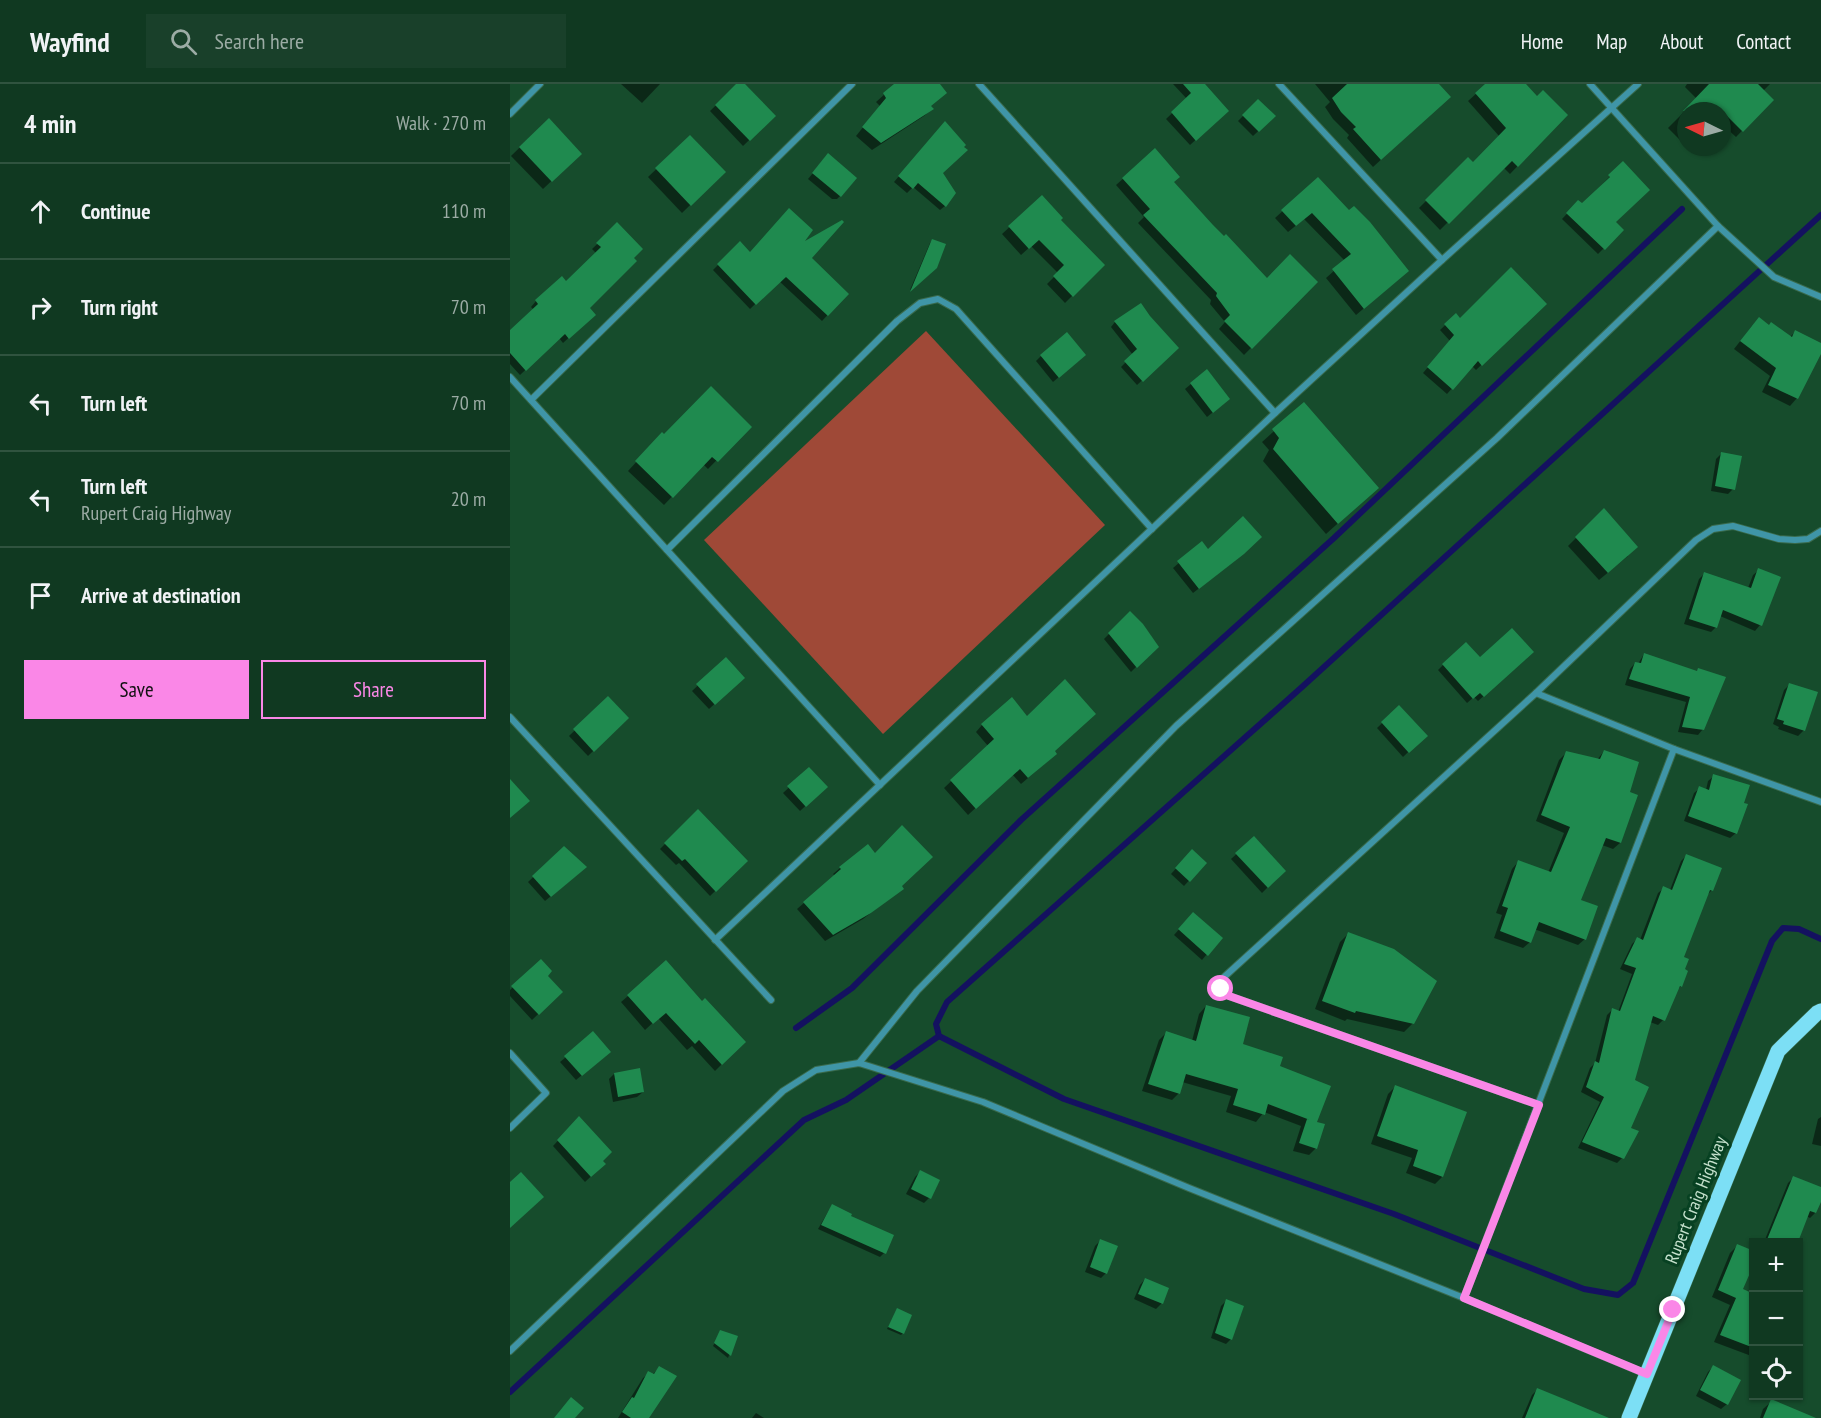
<!DOCTYPE html>
<html lang="en">
<head>
<meta charset="utf-8">
<style>
	:root { --surface:#103921; --page:#19402a; --text:#f1f3f6; --muted:#9caca5; --line:#30533f; --accent:#fa87e7 }
	body { margin:0; font-family:"PT Sans Narrow",sans-serif; background:var(--page); color:var(--text) }
	.controls { position:absolute; right:18px; bottom:18px; display:grid; overflow:hidden; border-radius:0px; box-shadow:0 2px 4px #0004 }
	.controls button { width:54px; height:54px; display:grid; place-items:center; padding:0; border:0; border-bottom:2px solid var(--line); background:var(--surface); color:var(--text); font:30px sans-serif }
	.compass { position:absolute; left:1167px; top:18px; width:54px; height:54px; border-radius:50%; background:var(--surface); box-shadow:0 2px 4px #0004; rotate:275deg }
	.stop { position:absolute; width:18px; height:18px; margin:-14px; border:4px solid #fa87e7; border-radius:50%; background:#fff }
	.stop.end { background:#fa87e7; border-color:#fff; box-shadow:0 2px 6px #0008 }
	.list { margin:0; padding:0; list-style:none }
	h2 { display:flex; justify-content:space-between; align-items:center; height:78px; margin:0; padding:0 24px; font-size:26px }
	h2 small { font-size:20px; font-weight:400; color:var(--muted) }
	.list li { display:grid; grid-template-columns:39px 1fr auto; gap:18px; align-items:center; box-sizing:border-box; height:96px; padding:0 24px; border-top:2px solid var(--line) }
	.list b { display:block; font-size:22px; white-space:nowrap }
	.list p { margin:0; font-size:20px; white-space:nowrap; color:var(--muted) }
	.list em { font-size:20px; font-style:normal; color:var(--muted) }
	.actions { display:flex; gap:12px; padding:18px 24px }
	.actions a { flex:1; padding:14px 0; border:2px solid var(--accent); border-radius:0px; text-align:center; font-size:21px; color:var(--accent) }
	.actions .main { background:var(--accent); color:#111 }
	.icon { flex:none; width:33px; height:33px; fill:none; stroke:currentColor; stroke-width:2; stroke-linecap:round; stroke-linejoin:round }
	.map { position:relative; flex:none; width:1311px; height:1334px; overflow:hidden }
	header { display:flex; align-items:center; gap:36px; box-sizing:border-box; height:84px; padding:0 30px; background:var(--surface); border-bottom:2px solid var(--line) }
	header strong { font-size:28px }
	nav { display:flex; gap:33px; margin-inline-start:auto; font-size:21px }
	.search { width:420px; height:54px; background:var(--page); display:flex; align-items:center; gap:15px; box-sizing:border-box; padding:0 21px; border-radius:0px; color:var(--muted); font-size:22px }
	main { display:flex }
	aside { flex:1; background:var(--surface) }
	.map>svg:first-child { display:block }
	.green { fill:#9f4937 }
	.shadow { fill:#0007 }
	.lines { fill:none; stroke-linecap:round; stroke-linejoin:round }
	.stream { stroke:#141160; stroke-width:6 }
	.building { fill:#1f8a4f }
	.street-casing { stroke:#396a4c; stroke-width:8 }
	.primary-casing { stroke:#396a4c; stroke-width:16 }
	.street { stroke:#3f95a7; stroke-width:6 }
	.primary { stroke:#7cdff5; stroke-width:15 }
	.route { stroke:#fa87e7; stroke-width:8 }
	.labels { text-anchor:middle; stroke-width:6; stroke-linejoin:round; paint-order:stroke }
	.street-label { font-size:18px; fill:#c6e1cd; stroke:#074122 }
</style>
</head>
<body>
<header>
<strong>Wayfind</strong>
<div class="search"><svg class="icon" aria-label="search" viewBox="0 0 24 24"><circle cx="10" cy="10" r="6"/><path d="M15 15l6 6"/></svg>Search here</div>
<nav><a>Home</a><a>Map</a><a>About</a><a>Contact</a></nav>
</header>
<main>
<aside>
<h2>4 min<small>Walk · 270 m</small></h2>
<ul class="list">
<li><svg class="icon" aria-label="ahead" viewBox="0 0 24 24"><path d="M12 20V5M6 11l6-6 6 6"/></svg><div><b>Continue</b></div><em>110 m</em></li>
<li><svg class="icon" aria-label="right" viewBox="0 0 24 24"><path d="M7 20v-9h11M14 6l5 5-5 5"/></svg><div><b>Turn right</b></div><em>70 m</em></li>
<li><svg class="icon" aria-label="left" viewBox="0 0 24 24"><path d="M17 20v-9H6M10 6l-5 5 5 5"/></svg><div><b>Turn left</b></div><em>70 m</em></li>
<li><svg class="icon" aria-label="left" viewBox="0 0 24 24"><path d="M17 20v-9H6M10 6l-5 5 5 5"/></svg><div><b>Turn left</b><p>Rupert Craig Highway</p></div><em>20 m</em></li>
<li><svg class="icon" aria-label="arrive" viewBox="0 0 24 24"><path d="M6 21V4h12l-3 4 3 4H6"/></svg><div><b>Arrive at destination</b></div></li>
</ul>
<div class="actions"><a class="main">Save</a><a>Share</a></div>
</aside>
<div class="map">
<svg width="1311" height="1334" viewBox="0 0 1311 1334">
	<rect width="100%" height="100%" fill="#164c2c"/>
	<path class="green" d="M416 247 595 441 373 650 194 456Z"/>
	<g class="shadow">
		<path d="M111 0H150L132 19Z"/>
		<path d="M228 0H233L264 32 233 62 200 27Z"/>
		<path d="M386 0H428L420 23 422 25 414 32 362 66 346 52 370 22 366 18Z"/>
		<path d="M663 0H693L712 32 680 61 656 35 677 15Z"/>
		<path d="M805 0H927L931 21 863 83 837 54 839 51 823 35 815 23 820 18Z"/>
		<path d="M977 0H1014L1026 14 1056 31 1000 90 993 83 930 146 909 124 958 75 963 80 989 52 958 17Z"/>
		<path d="M1177 0H1260L1253 7 1262 16 1226 53 1212 40V27H1176V62L1158 44 1187 15 1175 3Z"/>
		<path d="M748 17 764 32 743 52 728 37Z"/>
		<path d="M38 36 70 70 33 105 1 72Z"/>
		<path d="M430 44 431 89 435 122 430 126 403 103 397 109 384 98Z"/>
		<path d="M180 53 214 88 172 129 138 93Z"/>
		<path d="M1177 63H1187L1182 68Z"/>
		<path d="M645 66 663 98 714 154 757 196 806 198 734 271 709 245 715 238 700 220 701 216 628 139 634 133 606 101Z"/>
		<path d="M313 77 333 109 327 115H322L298 95Z"/>
		<path d="M1113 79 1104 138 1112 146 1088 170 1052 135 1068 118 1072 121Z"/>
		<path d="M808 95 890 194 846 231 816 194 835 177 794 135 778 148 765 134Z"/>
		<path d="M532 113 549 136 593 181 555 219 537 200 548 189 521 162 511 171 492 150Z"/>
		<path d="M107 141 122 174 78 224V236L53 259 49 254 10 291 0 280V248L24 226 21 223 26 217 52 194 56 199 86 169 82 165Z"/>
		<path d="M422 157 421 189 400 206 420 159Z"/>
		<path d="M230 159 240 170 289 162 299 174 337 210 312 237 269 197 240 225 203 186Z"/>
		<path d="M1035 220 966 286 962 282 937 310 913 289 940 257 930 246 946 231 950 236Z"/>
		<path d="M639 233 667 264 627 301 611 283 623 271 601 243 605 238Z"/>
		<path d="M1242 242 1258 243 1280 253 1285 248 1311 261V267L1287 314 1280 322 1252 308 1260 292 1224 265Z"/>
		<path d="M531 272 569 276 543 298 526 277Z"/>
		<path d="M681 300 713 320 697 333 675 305Z"/>
		<path d="M794 320 855 415 816 450 753 377 759 366 752 358Z"/>
		<path d="M239 343 198 385 193 380 154 421 118 387 152 350 154 352Z"/>
		<path d="M1212 369 1223 405 1218 410 1201 407 1206 375Z"/>
		<path d="M1094 426 1118 472 1089 496 1058 462Z"/>
		<path d="M692 459 698 467 727 475 683 509 663 484Z"/>
		<path d="M1249 486 1250 541 1245 547 1210 532 1206 543 1201 548 1174 540 1189 495 1194 490 1238 504 1243 491Z"/>
		<path d="M620 529 647 562 621 588 594 555Z"/>
		<path d="M1134 570 1186 588 1193 645 1188 651 1168 648 1176 618 1115 601 1120 585 1125 579 1128 580Z"/>
		<path d="M1017 574 968 617 964 613 957 619 928 586 933 581 970 575Z"/>
		<path d="M216 575 233 594 199 625 182 607Z"/>
		<path d="M1280 600 1294 646 1288 652 1268 645 1269 643 1263 640 1274 606Z"/>
		<path d="M98 614 117 634 78 672 59 652Z"/>
		<path d="M889 623 915 652 893 673 867 644Z"/>
		<path d="M472 641 543 667 538 677 511 700 502 690 458 731 434 704 478 662 466 648Z"/>
		<path d="M1094 667 1118 709 1110 759 1103 765 1092 761 1069 817 1075 855 1068 861 1024 845 1020 858 1013 864 984 854 992 831 986 829 1002 785 1008 778 1038 789 1054 749 1026 737 1049 676 1056 669 1087 676Z"/>
		<path d="M299 685 316 703 290 727 273 709Z"/>
		<path d="M1204 692 1226 749 1220 754 1174 737 1184 709 1190 704 1196 706 1198 697Z"/>
		<path d="M188 727 236 777 200 812 169 779 166 781 150 765Z"/>
		<path d="M744 754 774 787 752 809 721 775Z"/>
		<path d="M54 764 69 789 35 817 18 798Z"/>
		<path d="M677 772 695 779 674 802 661 790Z"/>
		<path d="M1176 772 1202 806 1197 811 1172 874 1173 886 1176 888 1171 902 1167 906 1153 936 1148 941 1140 938 1123 997 1119 1045 1112 1074 1107 1079 1068 1064 1090 1018 1071 1008 1080 984 1085 979 1097 931 1102 926 1108 928 1122 890 1110 885 1122 860 1127 855 1130 856 1148 809 1154 804 1160 806 1171 777Z"/>
		<path d="M330 784 391 802 392 805 353 835 315 857 287 825 325 792 323 790Z"/>
		<path d="M678 835 697 870 692 876 664 851Z"/>
		<path d="M838 850 903 939 894 948 837 935 835 937 805 925 830 858Z"/>
		<path d="M30 877 37 893 51 908 22 936 0 912V906Z"/>
		<path d="M118 912 192 919 234 958 205 987 182 962 177 966 148 934 135 946 111 918Z"/>
		<path d="M696 922 731 961 768 983 805 1039 806 1064 799 1071 783 1067 791 1042 754 1028 746 1038 716 1028 721 1012 672 998 669 1009 662 1016 632 1007 649 956 656 949 682 957 689 930Z"/>
		<path d="M56 973H94L66 996 50 978Z"/>
		<path d="M104 990 133 1008 127 1013 103 1018 99 995Z"/>
		<path d="M885 1003 932 1093 925 1100 896 1089 902 1074 861 1060 878 1010Z"/>
		<path d="M1311 1033V1062L1302 1060 1308 1035Z"/>
		<path d="M69 1034 94 1080 75 1098 43 1062Z"/>
		<path d="M410 1088 419 1114 414 1119 396 1110 405 1093Z"/>
		<path d="M1284 1093 1311 1104V1114L1305 1129 1300 1134 1296 1132 1287 1158H1254L1278 1099Z"/>
		<path d="M322 1121 374 1169 370 1173 308 1145Z"/>
		<path d="M590 1157 596 1189 591 1194 575 1188 585 1162Z"/>
		<path d="M1227 1162 1231 1206 1244 1211V1273L1204 1258 1220 1221 1202 1213 1220 1169Z"/>
		<path d="M635 1195 657 1205 651 1220 646 1225 624 1215 630 1201Z"/>
		<path d="M716 1217 721 1255 716 1260 701 1254 711 1222Z"/>
		<path d="M387 1226 393 1249 391 1251 377 1245Z"/>
		<path d="M211 1247 226 1253 218 1274 203 1262Z"/>
		<path d="M1203 1283 1217 1320 1211 1325 1186 1312 1198 1288Z"/>
		<path d="M149 1284 136 1334H108L133 1294 139 1289 142 1291Z"/>
		<path d="M1027 1306 1075 1334H1012L1022 1311Z"/>
		<path d="M1262 1317 1302 1334H1250L1253 1325Z"/>
		<path d="M246 1329 254 1334H242Z"/>
	</g>
	<g class="lines">
		<g class="stream">
			<path d="M1311 131 792 603 437 918 426 940 429 952 554 1015 884 1130 1074 1205 1108 1211 1123 1199 1262 857 1273 844 1289 845 1311 855"/>
			<path d="M286 944 342 904 511 736 824 454 1172 125"/>
			<path d="M0 1308 294 1036 336 1016 429 952"/>
		</g>
	</g>
	<g class="building">
		<path d="M226 0H235L266 32 240 57 205 21Z"/>
		<path d="M384 0H430L437 9 421 22 424 25 371 59 352 43 376 14 373 9Z"/>
		<path d="M673 0H695L719 27 686 57 661 28 681 9Z"/>
		<path d="M837 0H929L941 13 871 76 843 45 846 43 831 28 822 14Z"/>
		<path d="M975 0H1016L1027 12 1033 6 1058 31 1008 83 1002 77 939 140 915 116 958 73 963 78 996 44 965 9Z"/>
		<path d="M1199 0H1248L1264 16 1233 48 1212 27H1173Z"/>
		<path d="M748 15 766 32 749 48 732 31Z"/>
		<path d="M39 34 72 70 42 98 9 63Z"/>
		<path d="M435 37 456 61 454 63 458 66 433 89 446 109 436 123 408 99 403 105 388 92Z"/>
		<path d="M180 51 216 88 181 122 145 84Z"/>
		<path d="M645 64 670 93 664 98 703 141 714 152 716 150 757 194 780 170 808 198 742 265 714 237 720 231 706 212 707 209 633 131 640 125 612 94Z"/>
		<path d="M318 69 347 94 331 113 302 89Z"/>
		<path d="M1113 77 1140 106 1106 138 1114 146 1095 166 1056 129 1068 116 1072 119 1100 93 1098 91Z"/>
		<path d="M808 93 839 126 844 122 860 138 899 187 854 225 822 185 841 170 802 129 786 142 771 126Z"/>
		<path d="M532 111 553 134 551 136 595 181 563 213 543 192 554 181 529 156 519 165 498 142Z"/>
		<path d="M279 124 303 146 295 157 332 136 334 138 302 174 339 210 318 232 276 193 246 221 207 180 230 157 240 168Z"/>
		<path d="M107 138 133 165 124 174 127 177 80 224 86 231 59 255 55 250 16 287 0 269V246L28 220 25 216 52 192 56 197 91 163 86 159Z"/>
		<path d="M422 155 436 160 427 184 400 208Z"/>
		<path d="M1001 183 1037 220 972 282 968 277 943 306 917 283 944 251 934 240 946 229 950 234Z"/>
		<path d="M631 219 640 232 669 264 633 298 614 277 627 265 604 237Z"/>
		<path d="M1249 233 1259 241 1261 238 1282 253 1285 246 1311 259V270L1288 315 1258 301 1266 284 1230 257Z"/>
		<path d="M557 248 576 271 549 294 530 271Z"/>
		<path d="M697 285 720 315 703 329 680 299Z"/>
		<path d="M201 302 242 343 208 378 202 373 163 414 125 377 152 348 154 350Z"/>
		<path d="M794 318 869 404 828 440 763 365 769 354 762 345Z"/>
		<path d="M1211 368 1232 372 1225 406 1205 402Z"/>
		<path d="M1094 424 1128 463 1098 489 1065 453Z"/>
		<path d="M733 432 752 453 734 470 689 505 667 477 692 457 698 465Z"/>
		<path d="M1248 484 1271 493 1252 542 1213 526 1207 544 1179 535 1194 488 1241 504Z"/>
		<path d="M620 527 633 540 649 563 627 584 598 549Z"/>
		<path d="M1002 544 1024 568 974 613 970 609 963 615 932 580 956 558 970 573Z"/>
		<path d="M1134 569 1187 587 1188 584 1216 593 1194 646 1172 643 1180 613 1119 595 1125 578 1131 579Z"/>
		<path d="M216 573 235 594 205 621 186 600Z"/>
		<path d="M555 595 586 630 545 667 547 670 518 694 510 685 466 725 440 696 484 655 471 640 502 613 517 632Z"/>
		<path d="M1279 599 1308 608 1295 647 1273 640 1274 637 1267 635Z"/>
		<path d="M98 612 119 634 84 668 63 645Z"/>
		<path d="M889 621 918 652 899 669 871 638Z"/>
		<path d="M1094 666 1129 678 1120 708 1128 711 1111 759 1096 754 1071 816 1088 822 1076 856 1029 838 1021 859 990 847 998 824 992 822 1008 776 1041 788 1060 743 1031 731 1056 667 1090 675Z"/>
		<path d="M299 683 318 703 296 723 277 702Z"/>
		<path d="M1203 690 1240 701 1234 719 1238 720 1227 750 1178 732 1189 702 1199 706Z"/>
		<path d="M0 695 20 717 0 734Z"/>
		<path d="M188 725 238 777 206 808 175 775 172 777 154 759Z"/>
		<path d="M392 741 423 773 392 802 394 805 361 829 323 851 293 818 331 785 329 783 358 760 365 769Z"/>
		<path d="M744 752 776 787 758 804 725 769Z"/>
		<path d="M54 762 77 783 41 813 22 792Z"/>
		<path d="M682 765 697 779 680 798 665 784Z"/>
		<path d="M1176 770 1212 784 1203 807 1200 806 1174 873 1179 875 1175 885 1178 887 1172 903 1170 902 1155 937 1143 932 1125 996 1139 1003 1121 1044 1129 1047 1114 1075 1072 1058 1094 1013 1076 1003 1085 977 1089 979 1102 924 1110 927 1126 884 1114 880 1127 853 1133 856 1153 802 1162 806Z"/>
		<path d="M683 828 713 854 698 872 668 845Z"/>
		<path d="M838 848 884 865 927 897 904 940 846 927 845 929 812 917Z"/>
		<path d="M31 875 42 887 38 892 53 908 29 931 1 902Z"/>
		<path d="M156 876 192 917 195 914 236 958 212 981 189 956 185 960 156 929 143 940 117 911Z"/>
		<path d="M696 921 740 933 733 960 773 973 770 982 821 1002 807 1038 815 1040 807 1065 789 1059 797 1035 800 1036 758 1020 755 1031 723 1021 728 1005 676 990 670 1010 638 1000 656 947 686 957Z"/>
		<path d="M83 947 101 968 72 992 54 972Z"/>
		<path d="M130 984 134 1008 108 1013 104 989Z"/>
		<path d="M885 1001 957 1028 933 1093 903 1082 908 1066 867 1052Z"/>
		<path d="M69 1032 102 1068 93 1077 96 1080 81 1093 47 1056Z"/>
		<path d="M410 1086 430 1096 421 1115 401 1105Z"/>
		<path d="M11 1088 34 1113 0 1144V1098Z"/>
		<path d="M1283 1092 1311 1103V1118L1306 1129 1300 1127 1288 1158H1256Z"/>
		<path d="M322 1120 342 1130 341 1132 384 1151 376 1170 311 1141Z"/>
		<path d="M590 1155 608 1162 597 1190 580 1183Z"/>
		<path d="M1227 1160 1244 1167V1180L1233 1205 1244 1210V1264L1210 1251 1226 1214 1208 1206Z"/>
		<path d="M635 1194 659 1204 653 1220 628 1210Z"/>
		<path d="M716 1215 734 1222 722 1256 705 1249Z"/>
		<path d="M387 1224 402 1231 394 1250 378 1243Z"/>
		<path d="M210 1246 228 1252 221 1272 204 1259Z"/>
		<path d="M1203 1281 1231 1296 1218 1321 1190 1306Z"/>
		<path d="M149 1282 167 1292 139 1334H121L112 1328 122 1313 124 1314 138 1287 144 1290Z"/>
		<path d="M1027 1304 1054 1315 1099 1334H1015Z"/>
		<path d="M61 1313 74 1324 65 1334H44Z"/>
		<path d="M1261 1315 1306 1334H1253Z"/>
	</g>
	<g class="lines">
		<defs>
			<g id="street">
				<path d="M469 0 765 329"/>
				<path d="M769 0 932 176"/>
				<path d="M1080 0 1208 142 1264 193 1311 213"/>
				<path d="M0 30 30 0"/>
				<path d="M0 293 370 701"/>
				<path d="M21 316 342 0"/>
				<path d="M157 466 387 237 410 219 428 215 446 225 642 445"/>
				<path d="M1026 609 1164 665 1311 718"/>
				<path d="M0 633 261 916"/>
				<path d="M205 856 765 329 932 176 1128 0"/>
				<path d="M0 969 36 1009 0 1044"/>
				<path d="M349 979 407 907 666 642 987 354 1208 142"/>
				<path d="M1029 1021 719 912 711 905 713 894 1026 609 1186 456 1203 445 1223 442 1269 455 1285 456 1298 455 1311 447"/>
				<path d="M954 1214 1164 665"/>
				<path d="M0 1267 273 1007 306 986 349 979 473 1018 679 1104 954 1214 1136 1290"/>
			</g>
			<path id="primary" d="M1119 1334 1268 967 1307 929 1311 927"/>
		</defs>
		<use href="#street" class="street-casing"/>
		<use href="#primary" class="primary-casing"/>
		<use href="#street" class="street"/>
		<use href="#primary" class="primary"/>
	</g>
	<g class="lines">
		<path class="route" d="M711 905 719 912 1029 1021 954 1214 1137 1290 1163 1226"/>
	</g>
	<g class="labels">
		<g class="street-label">
			<text transform="translate(1186 1116) rotate(-68)" y="6">Rupert Craig Highway</text>
		</g>
	</g>
</svg>
<div class="controls">
<button>+</button>
<button>−</button>
<button><svg class="icon" aria-label="locate" viewBox="0 0 24 24"><circle cx="12" cy="12" r="6"/><path d="M12 2v4M12 18v4M2 12h4M18 12h4"/></svg></button>
</div>
<svg class="compass" viewBox="-18 -18 36 36"><path d="M0-13l5 13h-10z" fill="#e53935"/><path d="M0 13l5-13h-10z" fill="#9caca5"/></svg>
<div class="stop" style="left:711px;top:905px"></div>
<div class="stop end" style="left:1163px;top:1226px"></div>
</div>
</main>
</body>
</html>
